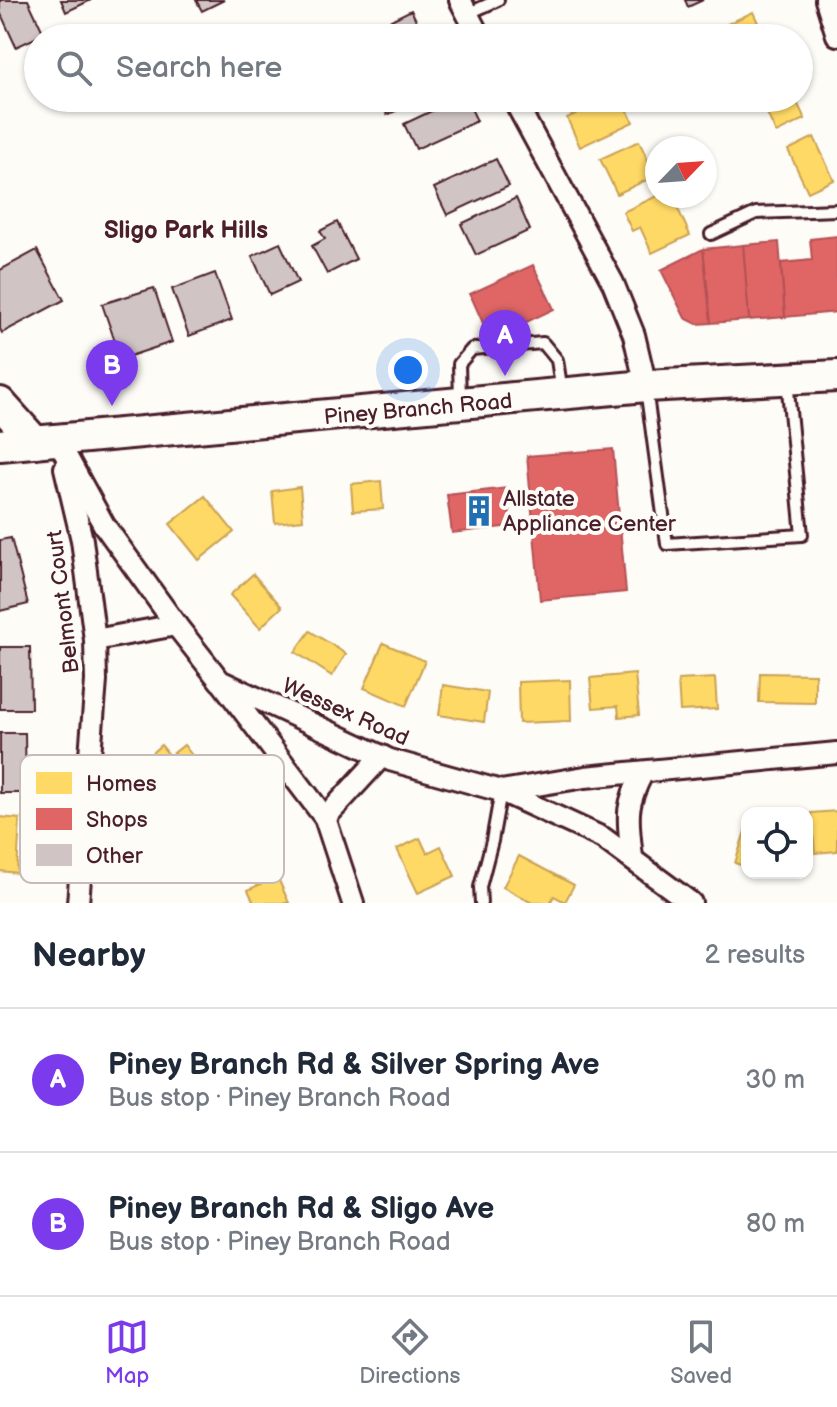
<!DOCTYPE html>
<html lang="en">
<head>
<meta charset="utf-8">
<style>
	:root { --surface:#fff; --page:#f6f6f7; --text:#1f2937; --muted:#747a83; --line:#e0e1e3; --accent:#7c3aed }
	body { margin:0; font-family:"Balsamiq Sans",sans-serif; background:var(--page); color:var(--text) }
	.controls { position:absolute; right:24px; bottom:24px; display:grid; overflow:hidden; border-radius:16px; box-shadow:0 2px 6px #0004 }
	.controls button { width:72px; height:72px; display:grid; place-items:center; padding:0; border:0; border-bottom:2px solid var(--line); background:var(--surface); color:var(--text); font:40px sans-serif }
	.compass { position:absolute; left:645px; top:136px; width:72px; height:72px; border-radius:50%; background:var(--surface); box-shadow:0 2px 6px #0004; rotate:65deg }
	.you { position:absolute; left:408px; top:370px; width:28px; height:28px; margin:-20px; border:6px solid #fff; border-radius:50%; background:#1a73e8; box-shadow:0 0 0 12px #1a73e833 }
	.badge { display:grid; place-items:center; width:52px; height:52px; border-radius:50%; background:var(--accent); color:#fff; font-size:26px; font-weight:700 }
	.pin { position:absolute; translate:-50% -66px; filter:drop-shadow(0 2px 4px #0008) }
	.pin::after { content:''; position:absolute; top:42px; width:28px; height:24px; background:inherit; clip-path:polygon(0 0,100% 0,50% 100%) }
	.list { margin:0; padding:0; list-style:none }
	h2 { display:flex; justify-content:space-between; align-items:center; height:104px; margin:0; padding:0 32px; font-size:34px }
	h2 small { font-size:26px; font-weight:400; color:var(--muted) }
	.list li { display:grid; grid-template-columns:52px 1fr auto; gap:24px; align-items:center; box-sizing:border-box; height:144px; padding:0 32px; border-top:2px solid var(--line) }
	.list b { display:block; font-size:30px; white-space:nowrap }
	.list p { margin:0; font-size:26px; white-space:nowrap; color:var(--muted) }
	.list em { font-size:26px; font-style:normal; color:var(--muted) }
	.icon { flex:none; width:44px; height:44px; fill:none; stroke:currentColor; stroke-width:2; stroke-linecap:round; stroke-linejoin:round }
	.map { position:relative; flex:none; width:837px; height:903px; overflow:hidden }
	.search { position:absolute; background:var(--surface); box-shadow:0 2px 6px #0004; left:24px; right:24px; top:24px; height:88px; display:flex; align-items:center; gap:20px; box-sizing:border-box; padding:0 28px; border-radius:44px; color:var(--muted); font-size:30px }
	.sheet { height:392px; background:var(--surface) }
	nav { display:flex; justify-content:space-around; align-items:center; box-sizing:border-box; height:112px; border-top:2px solid var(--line); background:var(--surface); font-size:22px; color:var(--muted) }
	nav a { display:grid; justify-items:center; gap:4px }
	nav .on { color:var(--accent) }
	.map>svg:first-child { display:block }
	.homes { fill:#ffd966; stroke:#c9a154; stroke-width:2 }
	.shops { fill:#e06666; stroke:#b35154; stroke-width:2 }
	.building { fill:#d0c5c4; stroke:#4a1f2b; stroke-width:2 }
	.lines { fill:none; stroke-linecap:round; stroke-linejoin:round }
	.lane-casing { stroke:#4a1f2b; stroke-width:16 }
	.street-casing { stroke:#4a1f2b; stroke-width:26 }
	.secondary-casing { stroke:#4a1f2b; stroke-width:36 }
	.lane { stroke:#fdfcf7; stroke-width:10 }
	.street { stroke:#fdfcf7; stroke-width:20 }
	.secondary { stroke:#fdfcf7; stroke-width:30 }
	.labels { text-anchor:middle; stroke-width:8; stroke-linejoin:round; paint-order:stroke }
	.street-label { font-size:22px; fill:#4a1f2b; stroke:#fdfcf7 }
	.poi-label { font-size:22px; fill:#4a1f2b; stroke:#fdfcf7; text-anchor:start }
	.neighbourhood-label { font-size:24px; font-weight:bold; fill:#4a1f2b; stroke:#fdfcf7 }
	.key { fill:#fdfcf7; stroke:#c7baba; stroke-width:2 }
	.key-label { font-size:22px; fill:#4a1f2b }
</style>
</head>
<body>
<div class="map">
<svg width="837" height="903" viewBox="0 0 837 903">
	<rect width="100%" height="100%" fill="#fdfcf7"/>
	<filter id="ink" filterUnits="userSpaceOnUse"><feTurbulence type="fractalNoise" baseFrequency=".0125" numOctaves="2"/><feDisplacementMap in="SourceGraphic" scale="16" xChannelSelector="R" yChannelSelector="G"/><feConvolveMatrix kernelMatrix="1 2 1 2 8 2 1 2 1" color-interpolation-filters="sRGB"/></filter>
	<g filter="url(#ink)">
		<g class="homes">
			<path d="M753 12 765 38H726L721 27Z"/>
			<path d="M610 98H622L633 122 580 147 567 118Z"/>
			<path d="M760 98H795L805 119 776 133Z"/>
			<path d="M814 137 834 180 808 192 788 150Z"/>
			<path d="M639 141 655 176 617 194 600 159Z"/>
			<path d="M657 196H672L690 235 652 253 640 227 632 231 623 212Z"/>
			<path d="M381 481 383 509 353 511 351 484Z"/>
			<path d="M300 487 303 520 275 523 272 491Z"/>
			<path d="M205 496 234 532 199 560 170 524Z"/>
			<path d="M253 574 282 607 260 628 230 595Z"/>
			<path d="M310 631 346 654 332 676 295 652Z"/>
			<path d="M383 643 425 661 406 706 364 688Z"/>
			<path d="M760 673 815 674V703L759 702Z"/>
			<path d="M635 674 639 715 619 717 618 706 593 708 590 678Z"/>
			<path d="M715 678 717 709 680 711 678 680Z"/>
			<path d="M570 680 571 721 519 723 518 682Z"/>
			<path d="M443 685 488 692 484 722 439 715Z"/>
			<path d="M161 745 170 756 184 745 201 767 167 795 140 763Z"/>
			<path d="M837 811V851L815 853 811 813Z"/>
			<path d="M0 817 20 819 17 873 0 871Z"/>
			<path d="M747 825V867L735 863Z"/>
			<path d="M420 838 427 853 441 846 455 876 418 893 397 849Z"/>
			<path d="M519 856 574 885 565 902 554 896 550 903H532L503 887Z"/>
			<path d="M277 876 289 903H254L248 890Z"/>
		</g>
		<g class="shops">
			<path d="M837 236V312L785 317 781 263 812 260 810 239Z"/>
			<path d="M779 242 785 317 749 320 743 245Z"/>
			<path d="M743 245 749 320 711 323 703 249Z"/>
			<path d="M703 249 711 323 697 324 685 318 661 270Z"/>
			<path d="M533 265 554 309 490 339 470 294Z"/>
			<path d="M613 449 626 592 540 600 527 456Z"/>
			<path d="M507 488 511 526 452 533 447 495Z"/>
		</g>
		<g class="building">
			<path d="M0 0H28L44 34 16 47 0 12Z"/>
			<path d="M61 0H91L66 12Z"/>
			<path d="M196 0H224L202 11Z"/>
			<path d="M685 0H703L688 7Z"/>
			<path d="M411 10 425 38H360L359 36Z"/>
			<path d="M379 98H424L387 115Z"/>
			<path d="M459 98H466L477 121 416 149 404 124Z"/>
			<path d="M496 159 509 186 447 215 434 188Z"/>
			<path d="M516 198 530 230 476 255 461 224Z"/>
			<path d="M337 222 356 259 327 274 312 246 325 239 320 231Z"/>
			<path d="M280 243 298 282 270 295 252 256Z"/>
			<path d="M37 250 64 300 2 333 0 329V270Z"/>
			<path d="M215 273 232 320 189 336 172 289Z"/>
			<path d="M154 288 172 342 121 359 102 304Z"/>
			<path d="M11 538 28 604 0 611V540Z"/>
			<path d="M0 647H30L31 709H0Z"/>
			<path d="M0 733H25L26 793H0Z"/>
		</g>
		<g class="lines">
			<defs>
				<g id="lane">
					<path d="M467 14 498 0"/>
					<path d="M711 234 756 213 837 210"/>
					<path d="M646 388 667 544 802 535 787 380"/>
					<path d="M460 399 459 364 472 349 543 343 557 360 562 392"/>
					<path d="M481 903 480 887 492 841 501 791"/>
				</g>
				<g id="street">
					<path d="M460 0 480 38"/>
					<path d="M826 0 837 35"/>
					<path d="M513 98 613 283 634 335 646 386"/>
					<path d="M58 441 104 525 176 625 220 681 390 760 501 791 585 777 837 753"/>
					<path d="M65 468 82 540 95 640 96 681 78 903"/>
					<path d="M95 640 176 625"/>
					<path d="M223 684 325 818 353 903"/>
					<path d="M501 791 603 838 691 903"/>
					<path d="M325 818 382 756"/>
					<path d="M632 858C628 818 624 808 643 772"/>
				</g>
				<g id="secondary">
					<path d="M0 403 35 442"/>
					<path d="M0 445 646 386 837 376"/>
				</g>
			</defs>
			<use href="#lane" class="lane-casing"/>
			<use href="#street" class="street-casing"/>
			<use href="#secondary" class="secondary-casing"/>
			<use href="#lane" class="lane"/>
			<use href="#street" class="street"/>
			<use href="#secondary" class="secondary"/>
		</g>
	</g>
	<defs>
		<symbol id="building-bare" viewBox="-9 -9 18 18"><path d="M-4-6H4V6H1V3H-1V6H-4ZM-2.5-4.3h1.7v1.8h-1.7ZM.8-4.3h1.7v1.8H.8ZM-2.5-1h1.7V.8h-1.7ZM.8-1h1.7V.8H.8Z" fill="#1f6fb2" stroke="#fdfcf7" stroke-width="2.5" paint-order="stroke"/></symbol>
	</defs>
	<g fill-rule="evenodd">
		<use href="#building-bare" x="457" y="489" width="44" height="44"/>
	</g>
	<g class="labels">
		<g class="street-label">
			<text transform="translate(418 408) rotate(-5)" y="8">Piney Branch Road</text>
			<text transform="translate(62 602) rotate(-97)" y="8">Belmont Court</text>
			<text transform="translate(346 711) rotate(24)" y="8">Wessex Road</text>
		</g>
		<g class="poi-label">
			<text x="503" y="506">Allstate<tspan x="503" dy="25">Appliance Center</tspan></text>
		</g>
		<g class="neighbourhood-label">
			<text x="186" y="238">Sligo Park Hills</text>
		</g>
	</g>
	<rect x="20" y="755" width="264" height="128" rx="12" class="key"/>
	<rect x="36" y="772" width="36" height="22" fill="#ffd966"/>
	<rect x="36" y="808" width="36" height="22" fill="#e06666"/>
	<rect x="36" y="844" width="36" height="22" fill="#d0c5c4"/>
	<g class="key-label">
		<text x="86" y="791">Homes</text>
		<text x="86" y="827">Shops</text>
		<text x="86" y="863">Other</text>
	</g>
</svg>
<div class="controls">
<button><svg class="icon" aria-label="locate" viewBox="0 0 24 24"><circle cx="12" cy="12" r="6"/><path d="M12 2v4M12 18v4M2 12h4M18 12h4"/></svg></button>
</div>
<svg class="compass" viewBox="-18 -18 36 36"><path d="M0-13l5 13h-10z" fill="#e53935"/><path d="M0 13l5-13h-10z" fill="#747a83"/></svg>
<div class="you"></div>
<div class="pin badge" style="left:505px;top:376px">A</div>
<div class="pin badge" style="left:112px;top:406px">B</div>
<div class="search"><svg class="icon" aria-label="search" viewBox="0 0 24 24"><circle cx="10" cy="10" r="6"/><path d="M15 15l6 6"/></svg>Search here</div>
</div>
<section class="sheet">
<h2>Nearby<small>2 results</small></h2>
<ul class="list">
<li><span class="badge">A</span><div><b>Piney Branch Rd &amp; Silver Spring Ave</b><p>Bus stop · Piney Branch Road</p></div><em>30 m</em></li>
<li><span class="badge">B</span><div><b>Piney Branch Rd &amp; Sligo Ave</b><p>Bus stop · Piney Branch Road</p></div><em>80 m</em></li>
</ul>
</section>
<nav>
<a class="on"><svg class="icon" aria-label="map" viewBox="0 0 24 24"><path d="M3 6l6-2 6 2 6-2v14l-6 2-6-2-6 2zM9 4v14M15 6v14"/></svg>Map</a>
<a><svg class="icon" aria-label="directions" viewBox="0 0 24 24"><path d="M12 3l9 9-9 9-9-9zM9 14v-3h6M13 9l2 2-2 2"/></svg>Directions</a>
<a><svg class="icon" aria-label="saved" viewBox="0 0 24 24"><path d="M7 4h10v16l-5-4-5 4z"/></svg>Saved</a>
</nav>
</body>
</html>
